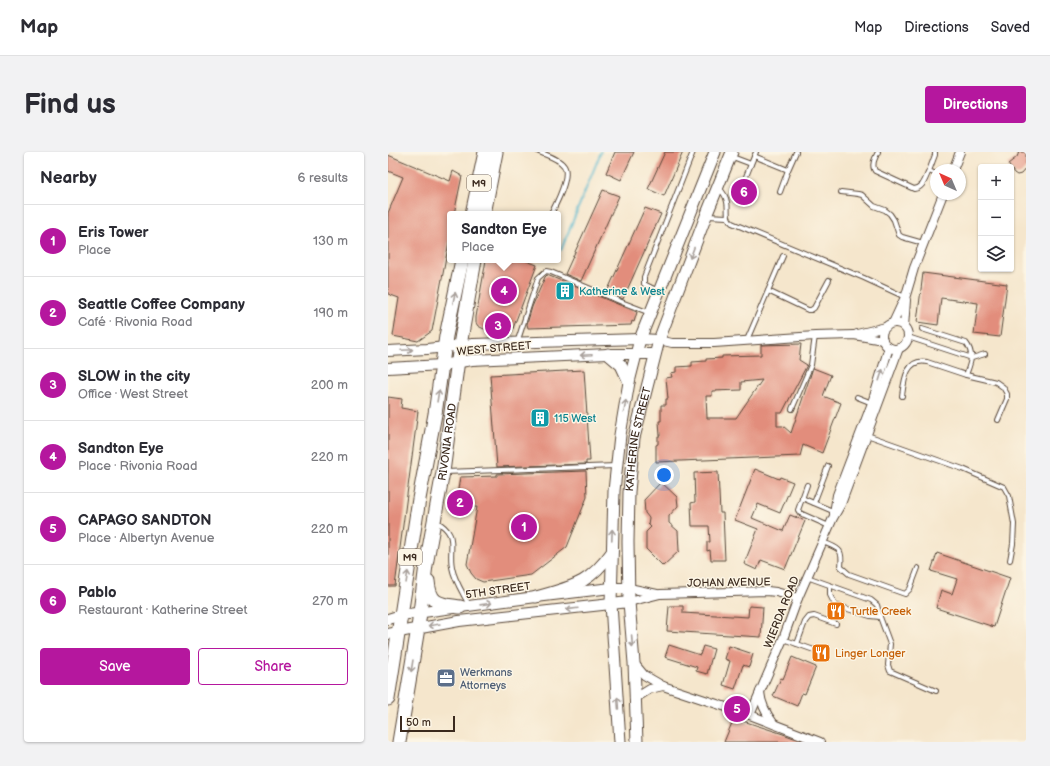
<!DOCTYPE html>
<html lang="en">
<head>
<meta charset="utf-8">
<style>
	:root { --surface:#fff; --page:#f2f2f3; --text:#2b2b33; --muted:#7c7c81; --line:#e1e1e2; --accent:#b5179e }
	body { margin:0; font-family:"Balsamiq Sans",sans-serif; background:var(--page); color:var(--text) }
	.controls { position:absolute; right:12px; top:12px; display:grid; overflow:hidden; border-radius:4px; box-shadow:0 1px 3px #0004 }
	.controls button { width:36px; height:36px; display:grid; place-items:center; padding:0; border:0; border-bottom:1px solid var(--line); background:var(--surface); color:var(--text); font:20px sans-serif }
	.compass { position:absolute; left:542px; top:12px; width:36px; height:36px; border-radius:50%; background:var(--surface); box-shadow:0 1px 3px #0004; rotate:316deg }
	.scale { position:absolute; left:12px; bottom:10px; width:55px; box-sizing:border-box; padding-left:4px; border:2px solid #3b2a1e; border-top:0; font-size:11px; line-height:14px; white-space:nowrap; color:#3b2a1e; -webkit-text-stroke:3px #fcf5e5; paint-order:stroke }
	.you { position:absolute; left:276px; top:323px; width:14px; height:14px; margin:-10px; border:3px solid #fff; border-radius:50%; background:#1a73e8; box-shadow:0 0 0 6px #1a73e833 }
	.badge { display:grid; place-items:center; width:26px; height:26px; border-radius:50%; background:var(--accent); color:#fff; font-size:13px; font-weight:700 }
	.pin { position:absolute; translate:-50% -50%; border:2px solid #fff; box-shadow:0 1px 4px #0006 }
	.popup { position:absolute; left:59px; top:59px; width:114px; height:52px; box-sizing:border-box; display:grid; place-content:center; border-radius:4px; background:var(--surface); filter:drop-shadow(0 1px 3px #0005); font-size:13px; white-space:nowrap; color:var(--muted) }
	.popup b { font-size:15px; color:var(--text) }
	.popup::after { content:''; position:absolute; left:50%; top:100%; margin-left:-8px; border:8px solid transparent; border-top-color:var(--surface) }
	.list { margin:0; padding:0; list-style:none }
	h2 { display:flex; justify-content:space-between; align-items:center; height:52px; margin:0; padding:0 16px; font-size:17px }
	h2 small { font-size:13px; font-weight:400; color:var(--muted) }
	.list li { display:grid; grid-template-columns:26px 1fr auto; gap:12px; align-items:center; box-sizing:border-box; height:72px; padding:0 16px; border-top:1px solid var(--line) }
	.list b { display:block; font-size:15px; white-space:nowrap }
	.list p { margin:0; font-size:13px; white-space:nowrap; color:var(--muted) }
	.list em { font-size:13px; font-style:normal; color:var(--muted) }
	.actions { display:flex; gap:8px; padding:12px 16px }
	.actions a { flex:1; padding:9px 0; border:1px solid var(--accent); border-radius:4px; text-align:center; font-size:14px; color:var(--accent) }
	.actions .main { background:var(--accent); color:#fff }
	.icon { flex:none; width:22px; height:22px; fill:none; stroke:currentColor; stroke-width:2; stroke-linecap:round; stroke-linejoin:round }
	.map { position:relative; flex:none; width:638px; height:590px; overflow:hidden; border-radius:4px }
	header { display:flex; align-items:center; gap:24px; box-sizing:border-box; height:56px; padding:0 20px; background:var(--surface); border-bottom:1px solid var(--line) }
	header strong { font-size:19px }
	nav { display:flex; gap:22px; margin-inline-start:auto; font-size:14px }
	.intro { display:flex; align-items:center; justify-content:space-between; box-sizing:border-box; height:96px; padding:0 24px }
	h1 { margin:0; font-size:28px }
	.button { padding:10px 18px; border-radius:4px; background:var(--accent); color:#fff; font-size:14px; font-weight:700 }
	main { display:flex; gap:24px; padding:0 24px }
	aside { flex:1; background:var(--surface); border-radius:4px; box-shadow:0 1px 3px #0004 }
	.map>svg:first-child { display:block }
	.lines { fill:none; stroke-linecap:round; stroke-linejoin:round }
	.stream { stroke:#4db5cc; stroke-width:2 }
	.building { fill:#e28d7c; fill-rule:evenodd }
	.service-casing { stroke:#574638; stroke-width:6 }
	.minor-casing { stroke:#574638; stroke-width:10 }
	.tertiary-casing { stroke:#574638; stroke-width:12 }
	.secondary-casing { stroke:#574638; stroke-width:13 }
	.primary-casing { stroke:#574638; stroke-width:15 }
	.service { stroke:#fff; stroke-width:4 }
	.minor { stroke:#fff; stroke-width:8 }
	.tertiary { stroke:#fff; stroke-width:10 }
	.secondary { stroke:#fff; stroke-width:11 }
	.primary { stroke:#fff; stroke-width:13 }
	.oneway { stroke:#a79f9a }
	.labels { text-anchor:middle; stroke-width:3; stroke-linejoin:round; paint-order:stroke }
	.shield { fill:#fcf5e5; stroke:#75675a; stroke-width:1 }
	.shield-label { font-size:10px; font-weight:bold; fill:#3b2a1e }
	.culture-label { font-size:11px; fill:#0d838f; stroke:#fcf5e5; text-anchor:start }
	.street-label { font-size:11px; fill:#3b2a1e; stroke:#fcf5e5 }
	.food-label { font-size:11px; fill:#c56008; stroke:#fcf5e5; text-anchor:start }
	.service-label { font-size:11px; fill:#4e5e75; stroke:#fcf5e5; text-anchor:start }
</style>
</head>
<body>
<header>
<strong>Map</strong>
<nav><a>Map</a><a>Directions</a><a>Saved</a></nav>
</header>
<div class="intro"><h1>Find us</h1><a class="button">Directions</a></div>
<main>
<aside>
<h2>Nearby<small>6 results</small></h2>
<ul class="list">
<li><span class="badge">1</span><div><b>Eris Tower</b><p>Place</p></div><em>130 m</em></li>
<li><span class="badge">2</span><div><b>Seattle Coffee Company</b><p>Café · Rivonia Road</p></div><em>190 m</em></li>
<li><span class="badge">3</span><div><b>SLOW in the city</b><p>Office · West Street</p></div><em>200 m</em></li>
<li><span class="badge">4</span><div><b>Sandton Eye</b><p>Place · Rivonia Road</p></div><em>220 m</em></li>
<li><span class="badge">5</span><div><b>CAPAGO SANDTON</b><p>Place · Albertyn Avenue</p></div><em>220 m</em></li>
<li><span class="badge">6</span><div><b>Pablo</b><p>Restaurant · Katherine Street</p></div><em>270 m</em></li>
</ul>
<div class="actions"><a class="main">Save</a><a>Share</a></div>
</aside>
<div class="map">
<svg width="638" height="590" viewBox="0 0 638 590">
	<rect width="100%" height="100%" fill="#fcf5e5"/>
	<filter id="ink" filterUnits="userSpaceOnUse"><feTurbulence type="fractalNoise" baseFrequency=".025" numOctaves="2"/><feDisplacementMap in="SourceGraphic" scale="8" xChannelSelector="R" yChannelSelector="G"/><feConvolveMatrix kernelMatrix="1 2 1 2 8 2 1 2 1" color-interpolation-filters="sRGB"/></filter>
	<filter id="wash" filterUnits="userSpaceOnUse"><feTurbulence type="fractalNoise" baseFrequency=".012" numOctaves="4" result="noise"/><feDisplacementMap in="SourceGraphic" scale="16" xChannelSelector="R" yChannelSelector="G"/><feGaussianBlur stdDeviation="0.9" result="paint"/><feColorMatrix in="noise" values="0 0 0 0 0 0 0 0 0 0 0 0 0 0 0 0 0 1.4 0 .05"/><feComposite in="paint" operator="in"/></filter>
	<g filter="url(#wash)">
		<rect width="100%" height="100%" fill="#f5e6cc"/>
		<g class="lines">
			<path class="stream" d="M173 98 213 0"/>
		</g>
		<g id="blocks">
			<g class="building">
				<path d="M227 0H246L233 28 218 21Z"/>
				<path d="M277 0H295L276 44 260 37Z"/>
				<path d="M631 0H638V16L633 22 629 23 626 21 620 12 629 5Z"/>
				<path d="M0 3 62 29 65 19 74 24 66 62H62V85L44 179 30 189 5 184 11 146 0 142V61L15 25 0 19Z"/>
				<path d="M215 38 231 44 193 129 177 122Z"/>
				<path d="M257 56 273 62 235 147 219 140Z"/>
				<path d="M98 108H136L149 113 124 179 96 177 90 174 88 171V165Z"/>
				<path d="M535 121 619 132 612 185 586 182 590 151 553 146 550 173 529 170Z"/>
				<path d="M159 123 249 160 246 170 244 169 243 173 140 176 139 172 144 155 157 125Z"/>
				<path d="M413 192 411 208 419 213 394 261H389V274H395L403 281 425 216 443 223 435 244 453 251 434 301 415 293 412 304 268 310V293L270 292V284H272L271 269H273V253H278V247H280L278 226 284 225 283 221 288 220V215L304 214V210L318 209V207L334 206V204L373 203V193ZM374 228 348 266H319L318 244H324V239L353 238V230Z"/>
				<path d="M196 218 202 309H198V312L109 315 102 223Z"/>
				<path d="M0 245 14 247 13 256 30 259 7 434H0Z"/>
				<path d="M367 317 391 327 392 325 405 330 392 361 370 352 364 366 395 379 402 363 417 369 397 417 373 408 369 418 356 412 370 377 347 368Z"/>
				<path d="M198 319 199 345 179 395 143 423 95 430 88 427 83 421 79 412 89 355 67 356 72 325 109 324V322Z"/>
				<path d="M330 320 332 361H335L337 408H323L322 398 319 399V390H322L321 374H304L303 351 307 350 306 321Z"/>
				<path d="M273 330 289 345 290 354 281 364V371L290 379 291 399 275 414 258 397V380L263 375 260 372 261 366 257 361 256 348Z"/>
				<path d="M549 401 622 426 606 475 548 456 553 438 564 442 569 427 543 419Z"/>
				<path d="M281 454H295V461L360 465 361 454 375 455 373 485 279 479Z"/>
				<path d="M281 493 312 503 315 494 326 497 319 522 308 519 309 515 277 505Z"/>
				<path d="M341 494 365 502 361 515 355 513 347 537 335 533 342 509 337 507Z"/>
				<path d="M404 505 428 515 417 542 414 541 409 554 385 544 393 526 395 527Z"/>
				<path d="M346 566 395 582 417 590H336Z"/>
			</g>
		</g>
	</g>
	<g filter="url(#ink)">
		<use href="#blocks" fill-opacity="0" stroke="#574638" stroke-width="1"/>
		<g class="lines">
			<defs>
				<g id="service">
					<path d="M151 0C158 3 172 7 176 14 183 24 168 52 163 62"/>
					<path d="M490 0C487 6 483 13 487 19L526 37C536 36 537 26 541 19"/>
					<path d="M547 0V3L541 19 548 22"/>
					<path d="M342 4 363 12 368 0"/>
					<path d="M366 4 400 18 408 0"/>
					<path d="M357 27 363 12"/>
					<path d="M331 36C335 40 338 44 339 50 341 58 337 65 344 71L476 126 517 145"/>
					<path d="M392 40 400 18"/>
					<path d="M453 40 470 42 474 43 486 54 497 58 502 62 506 68 511 83 514 85 535 91"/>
					<path d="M320 64 339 65"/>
					<path d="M270 139 256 132V125L305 0"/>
					<path d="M380 139 420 158H423L426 156 441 128"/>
					<path d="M534 177 578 191C587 202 582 212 578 223"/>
					<path d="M520 185 581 205 584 206 597 202"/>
					<path d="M359 188 395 104"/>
					<path d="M129 191 150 126 158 119 163 120 236 151 262 161"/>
					<path d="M514 244C516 229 518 206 539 210L578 223 608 230 615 235 619 242V247L610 268"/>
					<path d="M469 245 484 251"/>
					<path d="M404 257 423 213 427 184"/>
					<path d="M479 283 575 317 616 335 621 344 626 372 625 392 622 408"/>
					<path d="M57 320 228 314"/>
					<path d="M419 333 410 358 412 361 441 374"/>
					<path d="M414 346 447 360"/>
					<path d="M426 351 440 314"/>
					<path d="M47 369C72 382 60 395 64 415 66 428 75 441 81 453"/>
					<path d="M435 390C451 397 455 396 453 415L461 422 517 442 522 437 530 416"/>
					<path d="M419 425 483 448 489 453 492 465 482 464 447 453 442 443V434"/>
					<path d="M492 465 502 492 500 513 502 519 548 539"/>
					<path d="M395 487 426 498"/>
					<path d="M409 492 417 470 421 465 426 464 448 472"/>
				</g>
				<g id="minor">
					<path d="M565 18 572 0"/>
					<path d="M505 171 518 143 526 116 555 42"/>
					<circle cx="507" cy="184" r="13"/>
					<path d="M516 175 518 148"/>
					<path d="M469 182 498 175"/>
					<path d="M271 188 284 191H326L427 184 466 183 495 188"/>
					<path d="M446 361 449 343 484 251 501 195"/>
					<path d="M241 436 269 442"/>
					<path d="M241 450 272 442 379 439 388 440 410 446"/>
					<path d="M246 511 256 523 275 534 362 563 432 590"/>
					<path d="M372 540C373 553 378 562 386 572"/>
					<path d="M246 547 262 537 275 534"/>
					<path d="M362 563 395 487 410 446 445 366 453 352 511 196"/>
				</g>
				<g id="tertiary">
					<path d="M0 199 39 197 85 192 252 187 271 188"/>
					<path d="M0 216 54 213 84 208 220 202H267"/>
					<path d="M0 467 13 463 148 445 223 436H241"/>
					<path d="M0 482 71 469 241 450"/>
				</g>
				<g id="secondary">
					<path d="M220 202 233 213 241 230"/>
					<path d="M148 445C186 434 200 433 224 400"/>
					<path d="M232 590 223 452 226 339 232 283 241 230 252 187 327 0"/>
					<path id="s1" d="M249 590 246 511 241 450 240 390 241 340 246 286 271 188 318 64 344 0"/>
				</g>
				<g id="primary">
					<path d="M84 62 97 0"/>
					<path d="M96 62 108 0"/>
					<path d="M40 429C42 453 52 452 72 455"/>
					<path d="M0 547 31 347 47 262 58 184 74 108"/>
					<path id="s2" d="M11 590 30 476 38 413 55 320 72 193 87 108"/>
				</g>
			</defs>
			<use href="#service" class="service-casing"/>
			<use href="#minor" class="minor-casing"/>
			<use href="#tertiary" class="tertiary-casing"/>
			<use href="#secondary" class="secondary-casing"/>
			<use href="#primary" class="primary-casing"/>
			<use href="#service" class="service"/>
			<use href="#minor" class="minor"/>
			<use href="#tertiary" class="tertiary"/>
			<use href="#secondary" class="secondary"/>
			<use href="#primary" class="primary"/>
		</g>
		<defs><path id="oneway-shaft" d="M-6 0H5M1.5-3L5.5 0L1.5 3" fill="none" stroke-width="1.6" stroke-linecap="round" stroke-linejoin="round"/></defs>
		<g class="oneway">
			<use href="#oneway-shaft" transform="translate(304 101) rotate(111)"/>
			<use href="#oneway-shaft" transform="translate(66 146) rotate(-78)"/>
			<use href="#oneway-shaft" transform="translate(19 198) rotate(-3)"/>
			<use href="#oneway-shaft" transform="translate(198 203) rotate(177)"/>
			<use href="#oneway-shaft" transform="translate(493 223) rotate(-72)"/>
			<use href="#oneway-shaft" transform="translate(50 244) rotate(-81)"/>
			<use href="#oneway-shaft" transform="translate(237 254) rotate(-81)"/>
			<use href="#oneway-shaft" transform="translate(224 383) rotate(-88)"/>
			<use href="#oneway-shaft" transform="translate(19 425) rotate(-81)"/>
			<use href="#oneway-shaft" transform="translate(98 452) rotate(-8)"/>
			<use href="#oneway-shaft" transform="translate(184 457) rotate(173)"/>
			<use href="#oneway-shaft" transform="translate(46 473) rotate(171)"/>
			<use href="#oneway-shaft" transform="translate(244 489) rotate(86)"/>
			<use href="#oneway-shaft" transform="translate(24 514) rotate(99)"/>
			<use href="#oneway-shaft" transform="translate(230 551) rotate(-94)"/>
		</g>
	</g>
	<defs>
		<symbol id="building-square" viewBox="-11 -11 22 22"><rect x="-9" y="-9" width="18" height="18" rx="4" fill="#0f9aa8" stroke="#fcf5e5"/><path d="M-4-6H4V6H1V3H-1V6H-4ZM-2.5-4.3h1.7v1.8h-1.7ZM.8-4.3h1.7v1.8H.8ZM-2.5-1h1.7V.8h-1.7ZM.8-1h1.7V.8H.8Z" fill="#fff"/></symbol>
		<symbol id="restaurant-square" viewBox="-11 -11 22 22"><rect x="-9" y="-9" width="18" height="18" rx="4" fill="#e8710a" stroke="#fcf5e5"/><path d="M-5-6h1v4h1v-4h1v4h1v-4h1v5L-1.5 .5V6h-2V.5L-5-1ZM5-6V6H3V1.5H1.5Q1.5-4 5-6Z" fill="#fff"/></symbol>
		<symbol id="office-square" viewBox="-11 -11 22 22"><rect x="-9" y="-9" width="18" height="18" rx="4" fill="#5c6f8a" stroke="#fcf5e5"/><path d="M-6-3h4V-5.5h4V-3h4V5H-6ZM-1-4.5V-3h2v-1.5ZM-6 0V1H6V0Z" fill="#fff"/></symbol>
	</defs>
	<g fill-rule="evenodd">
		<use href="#building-square" x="166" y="128" width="22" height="22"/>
		<use href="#building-square" x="141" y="255" width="22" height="22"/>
		<use href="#restaurant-square" x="437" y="448" width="22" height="22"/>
		<use href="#restaurant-square" x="422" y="490" width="22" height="22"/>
		<use href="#office-square" x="47" y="515" width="22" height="22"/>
	</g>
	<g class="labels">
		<g class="shield">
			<rect x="79" y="23" width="24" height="16" rx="3"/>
			<rect x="10" y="397" width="24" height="16" rx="3"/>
		</g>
		<g class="shield-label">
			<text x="91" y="35">M9</text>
			<text x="22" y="409">M9</text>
		</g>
		<g class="culture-label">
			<text x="191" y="143">Katherine &amp; West</text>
			<text x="166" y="270">115 West</text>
		</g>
		<g class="street-label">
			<text transform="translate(106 196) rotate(-5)" y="4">WEST STREET</text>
			<text dy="4" stroke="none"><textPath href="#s1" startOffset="304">KATHERINE STREET</textPath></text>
			<text dy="4" stroke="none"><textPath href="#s2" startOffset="304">RIVONIA ROAD</textPath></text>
			<text transform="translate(341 430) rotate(-1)" y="4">JOHAN AVENUE</text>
			<text transform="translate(110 438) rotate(-8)" y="4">5TH STREET</text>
			<text transform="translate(393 460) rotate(-68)" y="4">WIERDA ROAD</text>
		</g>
		<g class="food-label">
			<text x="462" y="463">Turtle Creek</text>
			<text x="447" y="505">Linger Longer</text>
		</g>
		<g class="service-label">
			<text x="72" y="524">Werkmans<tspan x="72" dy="13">Attorneys</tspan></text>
		</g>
	</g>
</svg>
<div class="controls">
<button>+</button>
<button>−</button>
<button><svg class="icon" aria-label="layers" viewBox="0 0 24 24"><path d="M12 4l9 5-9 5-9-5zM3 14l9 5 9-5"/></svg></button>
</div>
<svg class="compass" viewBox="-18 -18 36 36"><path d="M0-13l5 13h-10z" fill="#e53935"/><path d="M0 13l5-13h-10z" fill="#7c7c81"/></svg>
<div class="scale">50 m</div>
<div class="you"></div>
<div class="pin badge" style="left:136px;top:375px">1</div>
<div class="pin badge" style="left:72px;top:351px">2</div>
<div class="pin badge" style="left:110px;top:174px">3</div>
<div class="pin badge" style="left:116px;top:139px">4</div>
<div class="popup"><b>Sandton Eye</b>Place</div>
<div class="pin badge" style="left:349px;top:557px">5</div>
<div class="pin badge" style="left:356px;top:40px">6</div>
</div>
</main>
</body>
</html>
